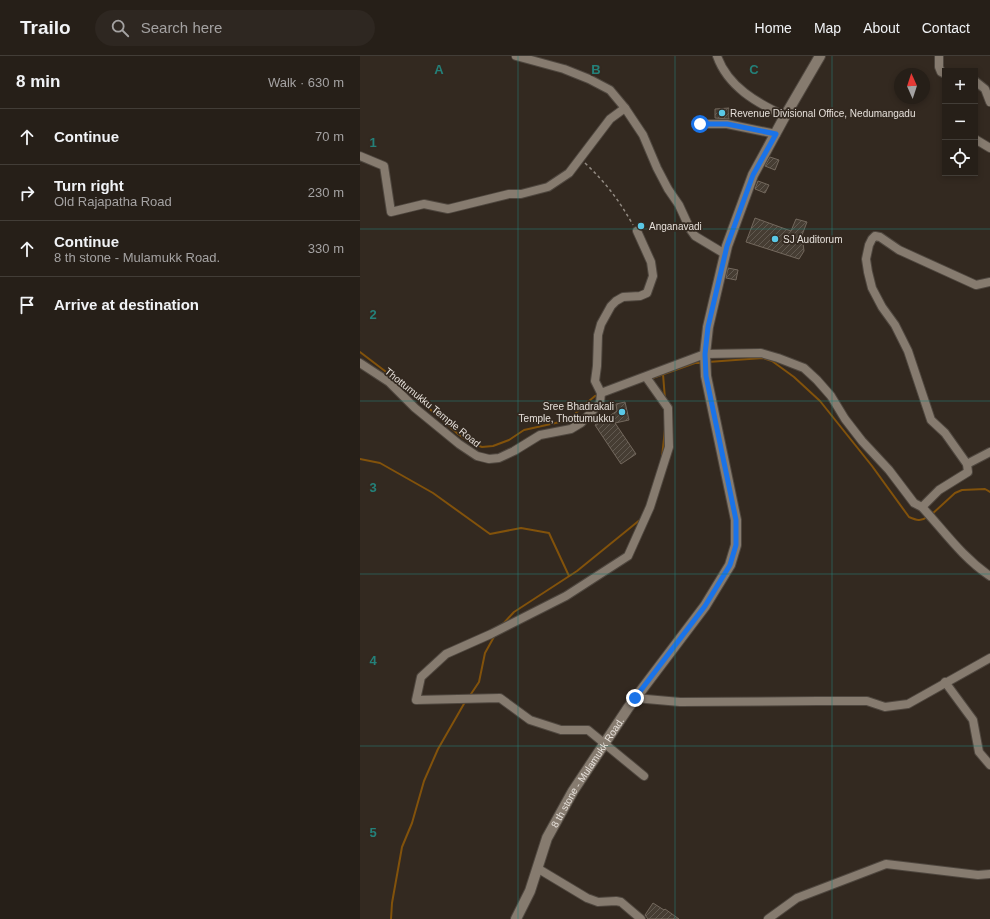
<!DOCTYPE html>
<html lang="en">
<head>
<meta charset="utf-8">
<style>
	:root { --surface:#261f18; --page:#2e2721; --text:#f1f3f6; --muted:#a4a2a2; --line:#423d37 }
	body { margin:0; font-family:Arial,sans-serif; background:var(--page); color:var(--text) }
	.controls { position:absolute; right:12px; top:12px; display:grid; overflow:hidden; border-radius:0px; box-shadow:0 2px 6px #0003 }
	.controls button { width:36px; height:36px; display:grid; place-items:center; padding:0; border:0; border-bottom:1px solid var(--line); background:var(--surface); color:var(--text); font:20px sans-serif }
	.compass { position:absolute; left:534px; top:12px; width:36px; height:36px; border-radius:50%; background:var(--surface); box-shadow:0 2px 6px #0003; rotate:357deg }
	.stop { position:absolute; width:12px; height:12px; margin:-9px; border:3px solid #1a73e8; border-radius:50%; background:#fff }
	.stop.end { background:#1a73e8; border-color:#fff; box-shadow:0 1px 4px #0008 }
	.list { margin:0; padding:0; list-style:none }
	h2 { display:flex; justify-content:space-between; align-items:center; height:52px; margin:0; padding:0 16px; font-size:17px }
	h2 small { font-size:13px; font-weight:400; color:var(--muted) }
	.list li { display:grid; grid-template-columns:26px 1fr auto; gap:12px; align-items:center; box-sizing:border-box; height:56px; padding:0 16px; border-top:1px solid var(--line) }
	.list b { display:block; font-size:15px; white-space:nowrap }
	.list p { margin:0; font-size:13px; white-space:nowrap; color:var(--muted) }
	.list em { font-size:13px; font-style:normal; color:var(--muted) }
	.icon { flex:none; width:22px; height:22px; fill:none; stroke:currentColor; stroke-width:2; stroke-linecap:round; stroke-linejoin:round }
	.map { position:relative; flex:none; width:630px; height:863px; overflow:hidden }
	header { display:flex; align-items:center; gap:24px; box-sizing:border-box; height:56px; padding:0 20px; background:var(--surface); border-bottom:1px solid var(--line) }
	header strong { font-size:19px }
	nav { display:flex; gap:22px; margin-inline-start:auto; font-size:14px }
	.search { width:280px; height:36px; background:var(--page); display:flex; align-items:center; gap:10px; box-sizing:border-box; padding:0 14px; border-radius:22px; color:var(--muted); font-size:15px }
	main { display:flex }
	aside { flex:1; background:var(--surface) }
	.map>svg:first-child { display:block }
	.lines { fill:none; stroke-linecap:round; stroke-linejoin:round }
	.stream { stroke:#82520b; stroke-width:2 }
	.building { fill:url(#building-hatch); stroke:#73685d }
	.street-casing { stroke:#4f473f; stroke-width:10 }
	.secondary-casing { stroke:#4f473f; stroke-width:12 }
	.path { stroke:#928a82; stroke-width:1.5; stroke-dasharray:3 3; stroke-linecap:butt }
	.street { stroke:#867b6f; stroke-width:8 }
	.secondary { stroke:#867b6f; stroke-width:10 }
	.route { stroke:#1a73e8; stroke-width:5 }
	.grid { fill:none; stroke:#248079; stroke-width:1; stroke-opacity:0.55 }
	.poi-dot { fill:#5ac8e6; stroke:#332920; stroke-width:1.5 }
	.labels { text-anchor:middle; stroke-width:3.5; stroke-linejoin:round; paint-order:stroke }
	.poi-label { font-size:10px; fill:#e5dfd9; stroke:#332920; text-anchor:start }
	.street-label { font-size:10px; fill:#e5dfd9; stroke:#332920 }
	.grid-label { font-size:13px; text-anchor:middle; font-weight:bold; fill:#248079; stroke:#332920; stroke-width:3.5; stroke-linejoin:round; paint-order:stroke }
</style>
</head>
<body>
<header>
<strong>Trailo</strong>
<div class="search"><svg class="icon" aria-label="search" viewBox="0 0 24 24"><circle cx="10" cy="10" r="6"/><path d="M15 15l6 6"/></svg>Search here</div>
<nav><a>Home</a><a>Map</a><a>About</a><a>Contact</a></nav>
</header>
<main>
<aside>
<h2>8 min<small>Walk · 630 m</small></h2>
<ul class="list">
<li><svg class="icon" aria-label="ahead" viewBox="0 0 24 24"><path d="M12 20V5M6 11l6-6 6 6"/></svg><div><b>Continue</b></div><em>70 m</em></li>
<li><svg class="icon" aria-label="right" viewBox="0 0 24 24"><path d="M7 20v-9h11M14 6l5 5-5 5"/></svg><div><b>Turn right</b><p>Old Rajapatha Road</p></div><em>230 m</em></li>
<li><svg class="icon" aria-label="ahead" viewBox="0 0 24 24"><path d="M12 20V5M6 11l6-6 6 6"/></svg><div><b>Continue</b><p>8 th stone - Mulamukk Road.</p></div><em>330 m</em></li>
<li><svg class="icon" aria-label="arrive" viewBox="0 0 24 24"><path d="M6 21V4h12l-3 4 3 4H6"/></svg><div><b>Arrive at destination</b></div></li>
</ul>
</aside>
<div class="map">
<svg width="630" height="863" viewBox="0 0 630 863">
	<defs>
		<pattern id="building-hatch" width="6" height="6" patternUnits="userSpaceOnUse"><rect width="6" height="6" fill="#463d33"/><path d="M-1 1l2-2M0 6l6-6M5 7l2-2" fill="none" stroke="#615950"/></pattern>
	</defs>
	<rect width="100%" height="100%" fill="#332920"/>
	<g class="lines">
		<g class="stream">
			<path d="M0 296 38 325 98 378 111 387 122 391 133 390 149 384 164 374 209 364 223 350 235 340 239 339"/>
			<path d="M348 306 403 302 412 305 434 321 460 345 512 410 549 461C556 464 561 466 567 461"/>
			<path d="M303 318 305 343"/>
			<path d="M290 323 335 307H341"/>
			<path d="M302 401 305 373"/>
			<path d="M0 403 20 407 73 437 130 478 161 472 189 477 209 520"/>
			<path d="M571 459 595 437 602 434 625 433 630 436"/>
			<path d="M142 569 154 556 217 515 281 463"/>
			<path d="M109 641 119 626 125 597 135 579"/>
			<path d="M31 863 32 847 42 791 52 767 64 725 78 693 105 646"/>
		</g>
	</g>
	<g class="building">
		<path d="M369 52V63L355 62V53Z"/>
		<path d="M410 101 419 104 415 114 405 110Z"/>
		<path d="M398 125 409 129 405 137 395 133Z"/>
		<path d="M395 162 431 175 436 163 447 166 442 179 444 195 439 203 386 186Z"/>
		<path d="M368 212 378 214 376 224 366 222Z"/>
		<path d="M265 346 269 364 255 367 276 398 261 408 235 369 257 355 256 348Z"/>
		<path d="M293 847 304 854 305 853 319 863H288L285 859Z"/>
	</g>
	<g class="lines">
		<defs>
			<g id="street">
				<path d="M156 0 204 13 229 23 250 34 265 52"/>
				<path d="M357 0C368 31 397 47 425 60"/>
				<path d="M579 0V11L581 16 585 18"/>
				<path d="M615 25 625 33 630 46"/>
				<path d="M340 68H367L416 78"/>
				<path d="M615 83 630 92"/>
				<path d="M0 100 24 110 31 156 64 148 88 153 149 138H161L188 131 209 117 250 63 265 52 283 79 297 112 308 133 319 149 330 173 335 180 365 198"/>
				<path d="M0 307 29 326 55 352 99 388 117 400 129 403 139 402 154 395 180 379 211 373 221 367 240 347 241 337"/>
				<path d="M241 337 345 298 401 297 418 302 444 312 457 324 471 340 485 363 502 385 529 414 554 447 562 451C585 476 602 501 630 520"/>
				<path d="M241 337 235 325 237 310 238 279 241 268 251 250 256 245 263 241 280 240 287 237 293 220 291 206 277 175"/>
				<path d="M607 408 630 396"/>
				<path d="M562 451 579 434 608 416 607 408 585 377 571 364 548 295 535 269 522 251 512 232 508 216 506 203 509 189 512 183 515 180 520 181 539 194 616 229 630 226"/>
				<path d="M585 626 613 664 619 696 630 709"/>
				<path d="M275 642 320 646 458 645H507L525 651 548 648 630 602"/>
				<path d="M284 720 228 674H201L170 664 140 642 56 644 61 621 86 598 131 578 206 540 268 500 290 451 309 391 308 352 286 321"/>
				<path d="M177 812 227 842 238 846 256 845 261 846 281 863"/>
				<path d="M408 863 437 842 526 808 618 819 630 818"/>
			</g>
			<g id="secondary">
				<path id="s1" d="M156 863 170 835 187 782 213 735 268 652 345 550 370 509 376 489V464L346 320 345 298 348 271 367 190 393 119 425 60 460 0"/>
			</g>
		</defs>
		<use href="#street" class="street-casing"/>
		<use href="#secondary" class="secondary-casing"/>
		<path class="path" d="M225 107C246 127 259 144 273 169"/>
		<use href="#street" class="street"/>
		<use href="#secondary" class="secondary"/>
	</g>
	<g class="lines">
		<path class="route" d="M275 642 345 550 370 509 376 489V464L346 320 345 298 348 271 367 190 393 119 416 78 367 68H340"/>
	</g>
	<path class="grid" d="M158 0V863M315 0V863M472 0V863M0 173H630M0 345H630M0 518H630M0 690H630"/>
	<g class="poi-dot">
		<circle cx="362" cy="57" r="4"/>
		<circle cx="281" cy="170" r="4"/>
		<circle cx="415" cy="183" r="4"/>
		<circle cx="262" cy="356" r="4"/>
	</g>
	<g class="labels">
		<g class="poi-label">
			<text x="370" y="61">Revenue Divisional Office, Nedumangadu</text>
			<text x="289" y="174">Anganavadi</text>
			<text x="423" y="187">SJ Auditorum</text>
			<text x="254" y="354" text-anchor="end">Sree Bhadrakali<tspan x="254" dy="12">Temple, Thottumukku</tspan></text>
		</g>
		<g class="street-label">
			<text transform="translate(73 351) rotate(39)" y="4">Thottumukku Temple Road</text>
			<text dy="4" stroke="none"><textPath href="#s1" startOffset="164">8 th stone - Mulamukk Road.</textPath></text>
		</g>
	</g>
	<g class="grid-label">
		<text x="79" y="18">A</text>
		<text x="236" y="18">B</text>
		<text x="394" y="18">C</text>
		<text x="13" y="91">1</text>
		<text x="13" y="263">2</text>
		<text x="13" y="436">3</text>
		<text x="13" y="609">4</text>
		<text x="13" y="781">5</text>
	</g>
</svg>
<div class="controls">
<button>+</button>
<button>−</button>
<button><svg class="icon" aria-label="locate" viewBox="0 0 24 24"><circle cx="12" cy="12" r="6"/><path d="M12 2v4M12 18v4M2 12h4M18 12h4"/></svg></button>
</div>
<svg class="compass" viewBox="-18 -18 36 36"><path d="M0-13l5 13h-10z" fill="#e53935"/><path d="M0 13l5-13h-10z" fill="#a4a2a2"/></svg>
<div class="stop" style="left:340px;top:68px"></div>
<div class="stop end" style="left:275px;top:642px"></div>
</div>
</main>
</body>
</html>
